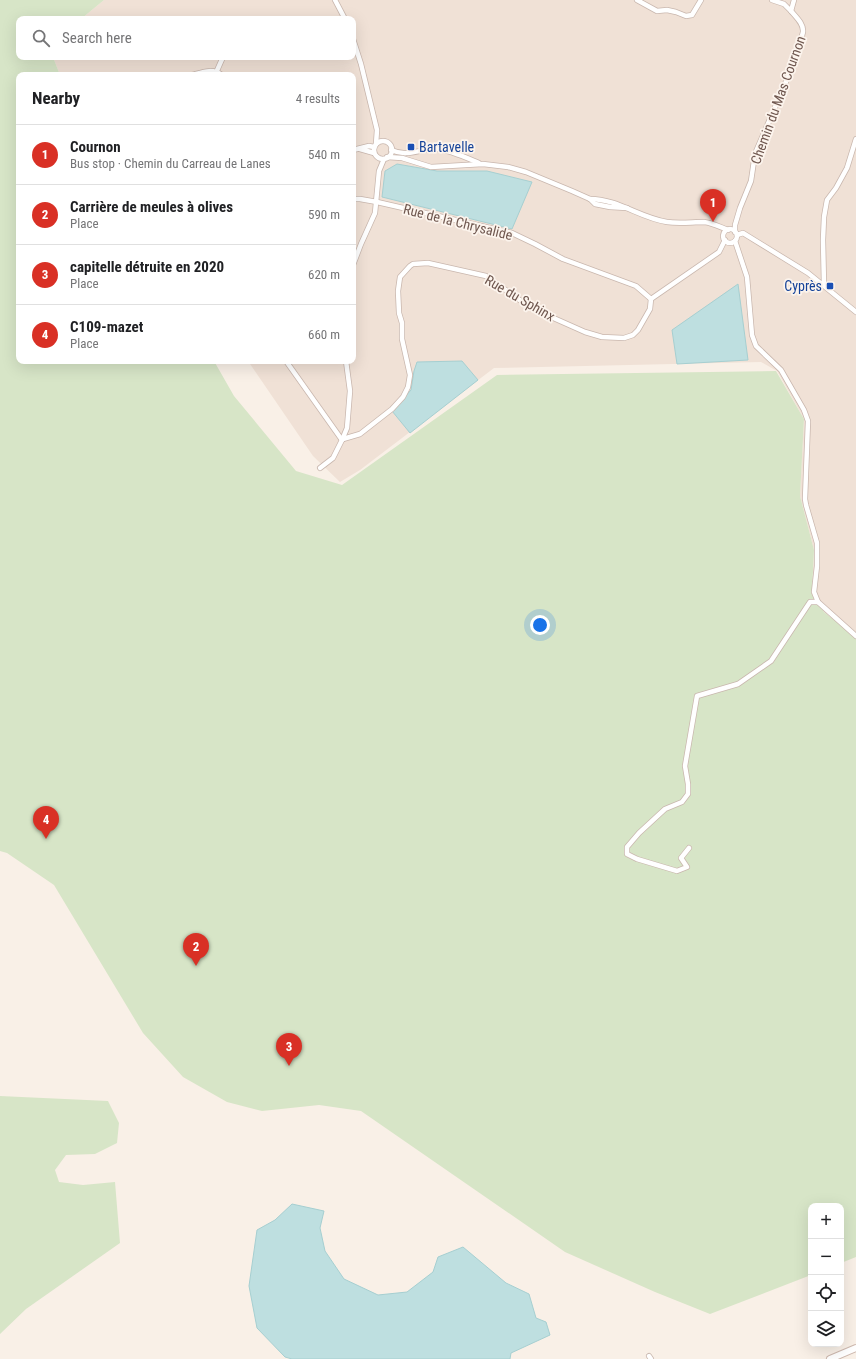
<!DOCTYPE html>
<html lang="en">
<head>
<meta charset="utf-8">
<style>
	:root { --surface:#fff; --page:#f2f2f2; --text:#202124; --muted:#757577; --line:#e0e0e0; --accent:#d93025 }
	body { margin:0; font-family:"Roboto Condensed",sans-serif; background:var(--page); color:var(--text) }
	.controls { position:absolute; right:12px; bottom:12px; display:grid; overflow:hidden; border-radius:8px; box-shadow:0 4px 16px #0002 }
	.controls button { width:36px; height:36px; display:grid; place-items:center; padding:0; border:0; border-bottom:1px solid var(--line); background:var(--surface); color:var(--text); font:20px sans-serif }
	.you { position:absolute; left:540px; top:625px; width:14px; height:14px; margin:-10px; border:3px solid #fff; border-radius:50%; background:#1a73e8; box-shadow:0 0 0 6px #1a73e833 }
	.badge { display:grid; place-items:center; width:26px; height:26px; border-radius:50%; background:var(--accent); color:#fff; font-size:13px; font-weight:700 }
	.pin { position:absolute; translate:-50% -33px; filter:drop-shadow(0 1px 2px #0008) }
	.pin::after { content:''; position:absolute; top:21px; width:14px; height:12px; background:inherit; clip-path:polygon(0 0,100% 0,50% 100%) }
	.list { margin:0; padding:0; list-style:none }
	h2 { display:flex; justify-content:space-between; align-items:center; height:52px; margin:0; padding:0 16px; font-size:17px }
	h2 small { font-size:13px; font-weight:400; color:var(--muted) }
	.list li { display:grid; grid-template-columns:26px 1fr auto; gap:12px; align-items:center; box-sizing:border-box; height:60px; padding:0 16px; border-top:1px solid var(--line) }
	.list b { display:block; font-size:15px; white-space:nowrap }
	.list p { margin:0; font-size:13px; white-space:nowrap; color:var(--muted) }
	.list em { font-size:13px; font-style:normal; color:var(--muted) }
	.icon { flex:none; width:22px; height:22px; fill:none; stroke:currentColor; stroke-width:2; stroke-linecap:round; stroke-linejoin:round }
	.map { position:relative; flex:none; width:856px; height:1359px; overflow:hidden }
	.search { position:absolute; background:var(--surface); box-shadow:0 4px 16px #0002; left:16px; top:16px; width:340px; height:44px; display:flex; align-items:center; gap:10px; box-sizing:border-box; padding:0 14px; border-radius:8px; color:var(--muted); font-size:15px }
	.panel { position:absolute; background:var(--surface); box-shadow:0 4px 16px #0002; left:16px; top:72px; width:340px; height:292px; border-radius:8px }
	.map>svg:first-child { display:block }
	.residential { fill:#f0e1d6 }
	.green { fill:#d7e5c7 }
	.water { fill:#bedfe0; stroke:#a6cfd1 }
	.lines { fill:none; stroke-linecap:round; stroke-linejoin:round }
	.minor-casing { stroke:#c9b7ae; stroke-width:6 }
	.secondary-casing { stroke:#ceb9af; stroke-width:8 }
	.minor { stroke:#fff; stroke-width:4.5 }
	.secondary { stroke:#fff; stroke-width:6 }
	.transit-dot { fill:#1a4fb4; stroke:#fcf4ed; stroke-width:1.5 }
	.labels { text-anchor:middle; stroke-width:3.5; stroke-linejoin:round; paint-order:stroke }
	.street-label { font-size:14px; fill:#6f574f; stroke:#fcf4ed }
	.transit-label { font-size:14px; fill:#164399; stroke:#fcf4ed; text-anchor:start }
</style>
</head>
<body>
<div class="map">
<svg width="856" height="1359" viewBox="0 0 856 1359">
	<rect width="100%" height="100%" fill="#f9f0e7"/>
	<path class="residential" d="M104 0H856V637L824 612 812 591 814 550 800 496 804 419 777 371 761 362 494 368 360 470 340 482 313 456 248 361H353V75H60L53 57H353V19H81Z"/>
	<g class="green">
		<path d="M0 0H104L81 19H19V57H53L60 75H19V361H214L234 396 296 471 342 485 497 375 776 371 804 419 800 496 814 550 812 591 824 612 856 637V1257L841 1263V1206H811V1275L710 1314 655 1292 565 1252 361 1111 319 1105 262 1111 227 1102 183 1077 143 1033 54 885 7 853 0 851Z"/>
		<path d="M0 1096 108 1101 119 1123 117 1143 95 1154 66 1155 55 1170 59 1182 83 1185 115 1182 120 1243 26 1309 0 1334Z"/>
	</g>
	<g class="water">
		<path d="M397 164 437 171H487L532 182 512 229 382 197 385 171Z"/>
		<path d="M738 284 748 360 677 364 672 330Z"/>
		<path d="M462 361 478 380 410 433 392 411 411 390 414 371 417 362Z"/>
		<path d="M292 1204 324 1211 320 1228 325 1251 344 1279 378 1295 407 1292 433 1272 438 1257 463 1247 506 1283 529 1294 536 1318 546 1322 550 1335 511 1353 510 1359H292L285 1357 257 1328 249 1286 257 1230 275 1220Z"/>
	</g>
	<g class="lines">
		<defs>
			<g id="minor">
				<path d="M335 0 345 19"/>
				<path d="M637 0 657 11 667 10 676 12 686 16 692 15 701 0"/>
				<path d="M772 0 784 4 791 11"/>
				<path d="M353 39 361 64 377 130 376 144"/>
				<path d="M110 75H118"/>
				<path d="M192 75C203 72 212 68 222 75"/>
				<path d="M215 75 223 57"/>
				<circle cx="383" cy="150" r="9"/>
				<path d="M360 149 374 153"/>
				<path d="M353 150 369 146 374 147"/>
				<path d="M391 150C409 158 420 148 437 149 450 150 467 158 479 163"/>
				<path d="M387 157 402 158 431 167 483 164 508 167 526 172 572 191 590 199 595 204 610 207 627 208"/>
				<path d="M353 199H360L377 202 512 233 535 244 563 259 636 286 651 299 719 252 725 240"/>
				<path d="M590 199C618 199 640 218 667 222 679 224 692 222 704 222 713 223 720 227 728 230"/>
				<circle cx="730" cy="236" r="7"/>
				<path d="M735 232V225L740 208 751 181 755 154 788 77 796 58 803 32C804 24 796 17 791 11L794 0"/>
				<path d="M737 235 743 233 808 273 856 312"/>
				<path d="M735 241 747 277 752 335 756 346 781 370 804 410 808 421 805 499 806 505 817 543V566L814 592 818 602 856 636"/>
				<path d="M353 265 361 244 375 213 379 171 384 159"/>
				<path d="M824 285 823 240 824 217 827 200 836 188 847 168 856 139"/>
				<path d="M286 361 342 440"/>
				<path d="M343 439 360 434 392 409 403 397 408 387 410 375 402 339V323L399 313 398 291 400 277 410 266 413 264 428 263 486 276 531 308 585 332 602 337 624 338 633 335 638 330 650 309 651 299"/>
				<path d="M320 468 333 458 342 440 347 428 350 391 346 361"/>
				<path d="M689 848 681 858 687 867 677 871 637 859 627 854V847L639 833 665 809 682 802 688 794V784L685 766 697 696 738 684 771 661 810 602H818"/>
				<path d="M649 1356 651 1359"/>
			</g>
			<path id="secondary" d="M830 1359 856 1348"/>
		</defs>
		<use href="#minor" class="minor-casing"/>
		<use href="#secondary" class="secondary-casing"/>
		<use href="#minor" class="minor"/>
		<use href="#secondary" class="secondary"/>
	</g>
	<g class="transit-dot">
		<rect x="407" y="143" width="8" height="8" rx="2"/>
		<rect x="826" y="282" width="8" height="8" rx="2"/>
	</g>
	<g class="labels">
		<g class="street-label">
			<text transform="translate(778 100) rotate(-70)" y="5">Chemin du Mas Cournon</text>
			<text transform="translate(458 222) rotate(14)" y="5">Rue de la Chrysalide</text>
			<text transform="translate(520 298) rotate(30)" y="5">Rue du Sphinx</text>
		</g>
		<g class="transit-label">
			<text x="419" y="152">Bartavelle</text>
			<text x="822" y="291" text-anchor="end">Cyprès</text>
		</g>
	</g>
</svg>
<div class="controls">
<button>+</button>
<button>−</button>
<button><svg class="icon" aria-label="locate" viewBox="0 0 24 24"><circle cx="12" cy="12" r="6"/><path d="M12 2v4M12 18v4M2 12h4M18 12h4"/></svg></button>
<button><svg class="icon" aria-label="layers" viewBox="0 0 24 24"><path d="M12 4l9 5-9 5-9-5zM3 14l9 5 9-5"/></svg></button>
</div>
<div class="you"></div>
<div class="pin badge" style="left:713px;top:222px">1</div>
<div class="pin badge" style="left:196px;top:966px">2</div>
<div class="pin badge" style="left:289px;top:1066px">3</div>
<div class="pin badge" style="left:46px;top:839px">4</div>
<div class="search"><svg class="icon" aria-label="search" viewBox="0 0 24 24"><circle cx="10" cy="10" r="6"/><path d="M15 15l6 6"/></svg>Search here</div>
<section class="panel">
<h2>Nearby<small>4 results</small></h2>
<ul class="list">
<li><span class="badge">1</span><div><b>Cournon</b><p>Bus stop · Chemin du Carreau de Lanes</p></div><em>540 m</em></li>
<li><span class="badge">2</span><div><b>Carrière de meules à olives</b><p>Place</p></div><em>590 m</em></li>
<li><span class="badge">3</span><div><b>capitelle détruite en 2020</b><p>Place</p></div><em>620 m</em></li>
<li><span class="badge">4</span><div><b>C109-mazet</b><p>Place</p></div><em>660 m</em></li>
</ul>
</section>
</div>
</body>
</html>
